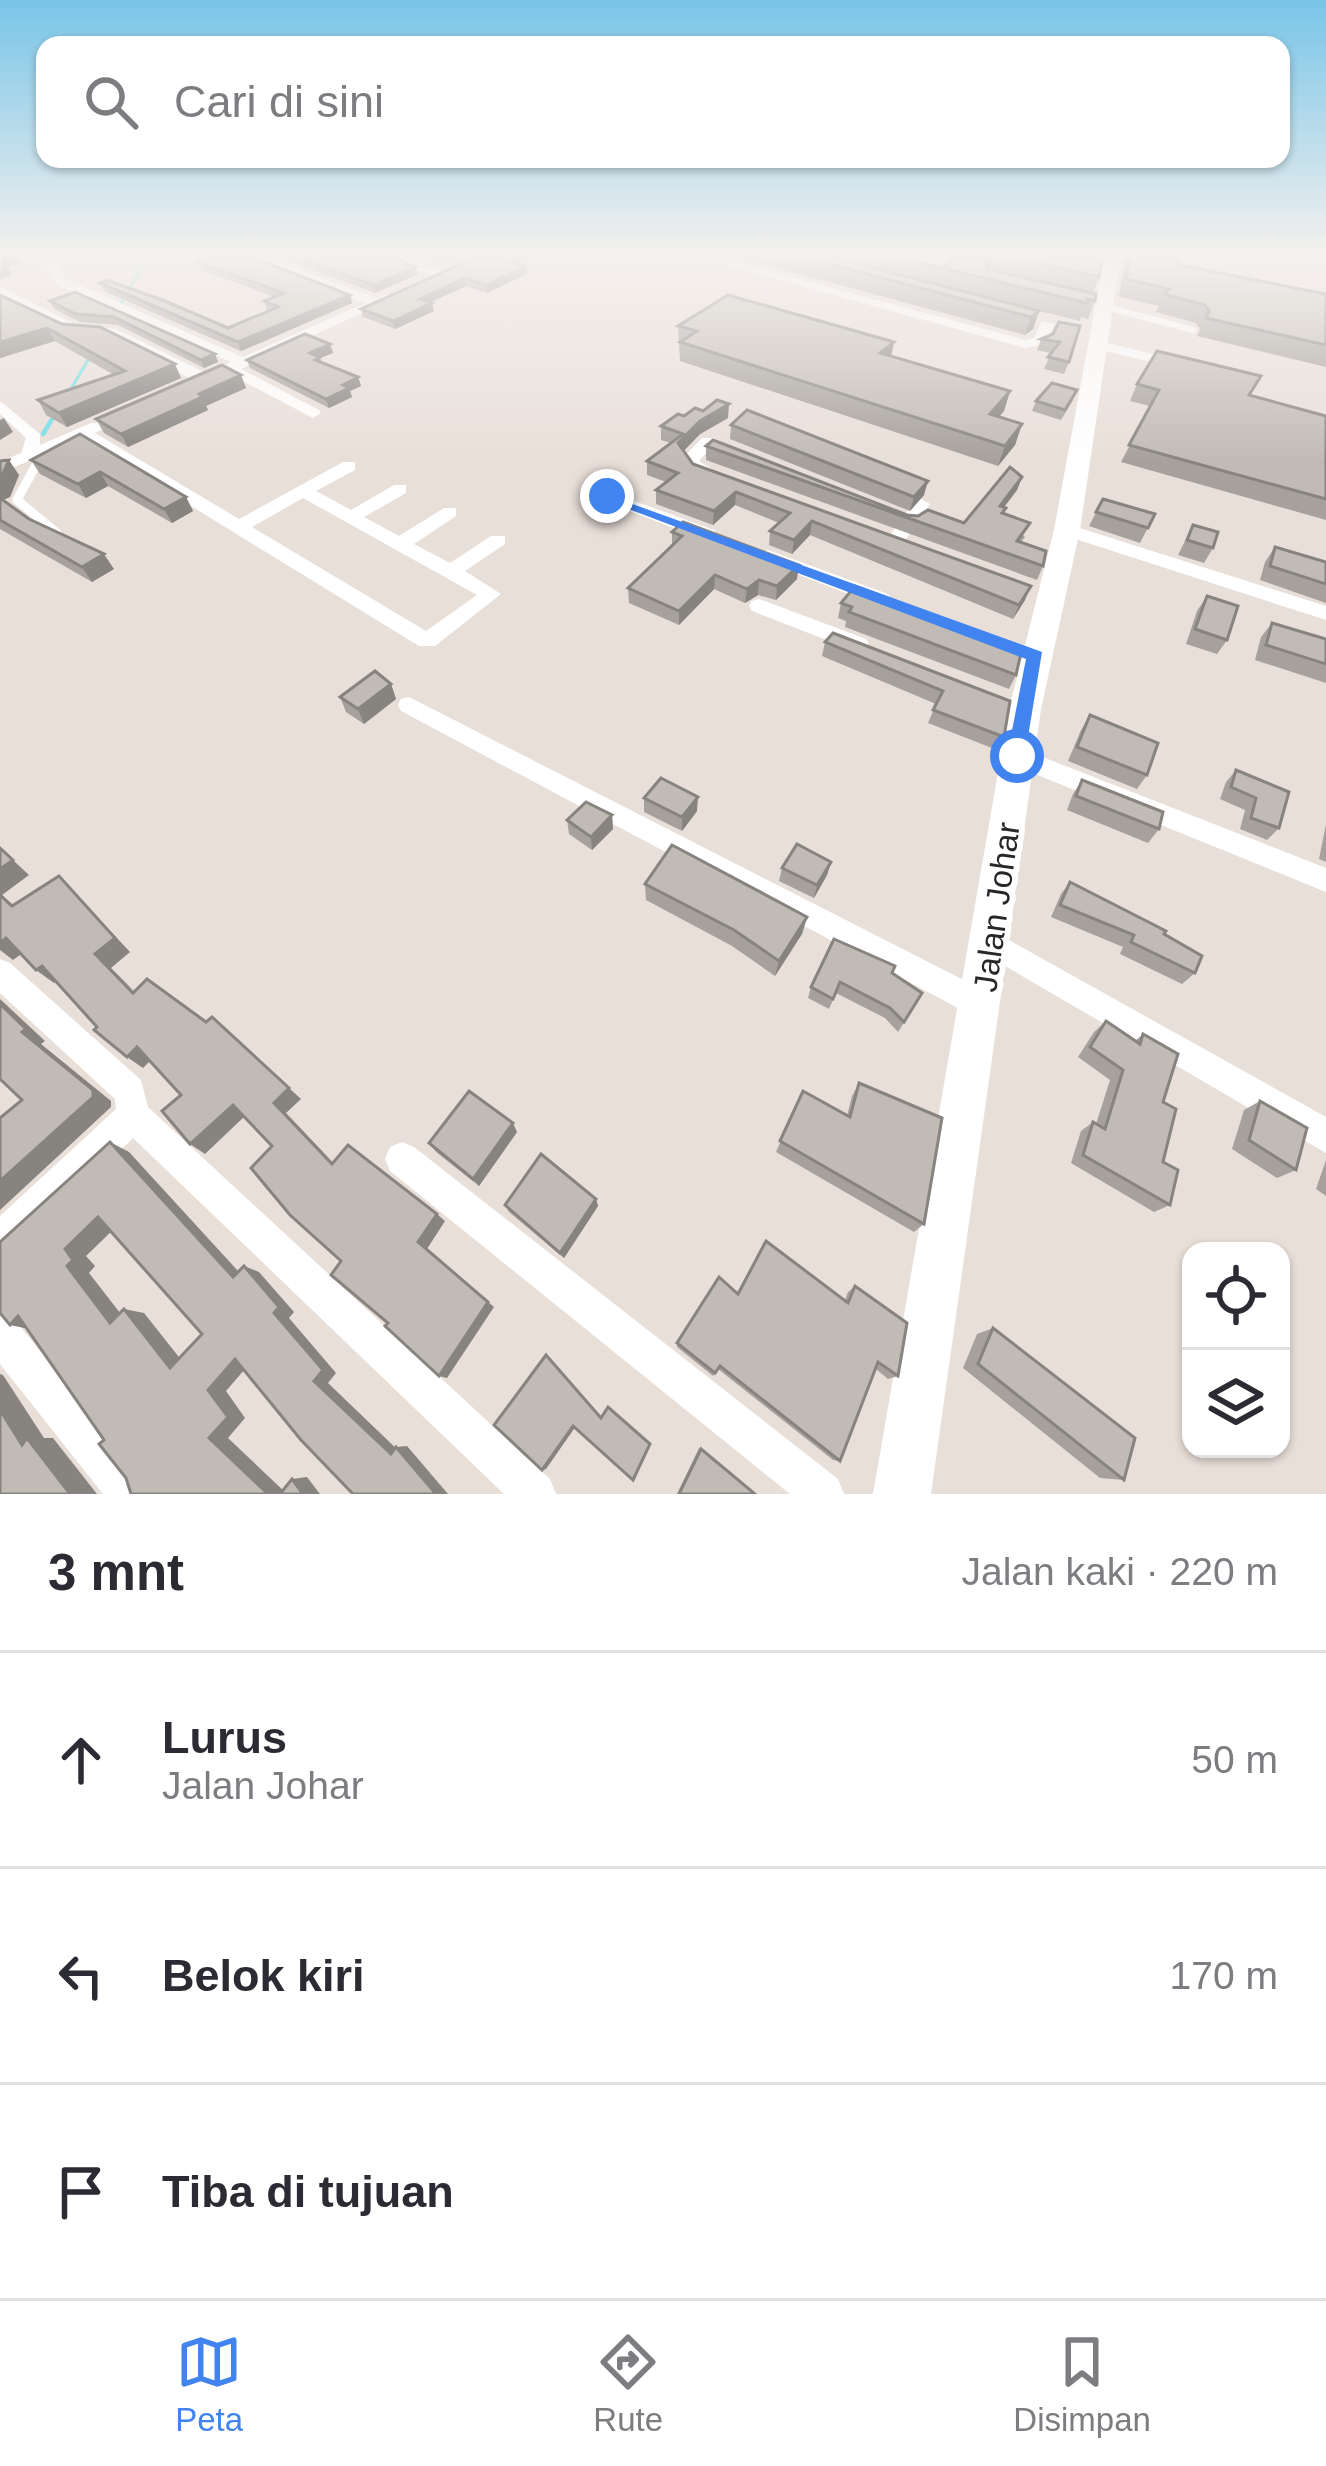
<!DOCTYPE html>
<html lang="id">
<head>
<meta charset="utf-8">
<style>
	:root { --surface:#fff; --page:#f7f7f7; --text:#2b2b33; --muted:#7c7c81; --line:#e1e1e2; --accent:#4183ef }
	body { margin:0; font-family:Helvetica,sans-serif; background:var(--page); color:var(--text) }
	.controls { position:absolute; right:36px; bottom:36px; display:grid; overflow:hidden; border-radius:24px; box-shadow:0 3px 9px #0004 }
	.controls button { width:108px; height:108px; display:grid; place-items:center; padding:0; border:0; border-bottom:3px solid var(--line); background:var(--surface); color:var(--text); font:60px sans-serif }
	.stop { position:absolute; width:36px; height:36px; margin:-27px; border:9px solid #4183ef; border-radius:50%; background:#fff }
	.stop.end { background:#4183ef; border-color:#fff; box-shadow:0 3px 12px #0008 }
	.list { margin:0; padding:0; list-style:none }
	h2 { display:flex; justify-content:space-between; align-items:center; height:156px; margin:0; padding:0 48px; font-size:51px }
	h2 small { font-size:39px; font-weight:400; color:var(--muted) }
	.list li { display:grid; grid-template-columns:78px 1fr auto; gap:36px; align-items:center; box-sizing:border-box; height:216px; padding:0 48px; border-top:3px solid var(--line) }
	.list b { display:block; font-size:45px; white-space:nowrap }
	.list p { margin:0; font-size:39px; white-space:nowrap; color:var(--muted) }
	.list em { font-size:39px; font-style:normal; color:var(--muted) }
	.icon { flex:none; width:66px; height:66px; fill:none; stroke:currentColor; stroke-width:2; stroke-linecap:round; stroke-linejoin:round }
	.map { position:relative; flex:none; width:1326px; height:1494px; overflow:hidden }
	.search { position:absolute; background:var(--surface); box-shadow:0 3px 9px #0004; left:36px; right:36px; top:36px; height:132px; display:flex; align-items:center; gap:30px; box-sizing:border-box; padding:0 42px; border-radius:24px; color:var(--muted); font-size:45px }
	.sheet { height:804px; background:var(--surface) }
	nav { display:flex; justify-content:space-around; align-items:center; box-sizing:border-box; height:168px; border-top:3px solid var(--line); background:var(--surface); font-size:33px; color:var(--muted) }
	nav a { display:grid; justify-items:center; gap:6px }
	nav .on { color:var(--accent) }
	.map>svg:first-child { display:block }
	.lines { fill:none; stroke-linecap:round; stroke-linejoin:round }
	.stream-far1 { stroke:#71dee7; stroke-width:3 }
	.stream { stroke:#71dee7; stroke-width:4.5 }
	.lane-far1 { stroke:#fff; stroke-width:6 }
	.lane { stroke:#fff; stroke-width:9 }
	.street { fill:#fff; fill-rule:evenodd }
	.secondary { fill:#fff; fill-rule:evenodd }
	.wall { fill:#a6a19c }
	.shaded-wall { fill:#87837f }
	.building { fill:#c1bbb5; stroke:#87837f; stroke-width:3; fill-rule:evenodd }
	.route { fill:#4183ef }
	.labels { text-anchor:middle; stroke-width:12; stroke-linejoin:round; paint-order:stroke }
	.street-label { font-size:33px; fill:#272727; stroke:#fff }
</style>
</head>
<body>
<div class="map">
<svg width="1326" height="1494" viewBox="0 0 1326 1494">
	<rect width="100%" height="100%" fill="#e9dfd9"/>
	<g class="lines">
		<g class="stream-far1">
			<path d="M119 307 151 252"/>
			<path d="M68 394 91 355"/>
		</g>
		<g class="stream">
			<path d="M67 395 69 391"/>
			<path d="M43 434 57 411"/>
		</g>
		<path class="lane-far1" d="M1106 307 1193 330"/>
		<path class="lane" d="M42 454 17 500 57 533"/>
		<g class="street">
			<path d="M36 252H48L66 279 243 357 365 303 233 252H251L376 298 388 294 394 298 241 369 319 410 321 413 313 418 229 374 206 384H196L194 380 108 336 71 333 0 296V287L79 326 116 329 206 373 231 362 57 285Z"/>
			<path d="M372 252H391L448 274 438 277Z"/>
			<path d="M678 252H699L1025 340 1034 338 1042 321 1054 324 1045 344 1025 348Z"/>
			<path d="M1099 341 1185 362 1187 365 1180 369 1094 348 1092 345Z"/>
			<path d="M0 401 40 434V445L91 423H103V429L95 433 239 519 343 462H355V470L316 491 351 510 394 485H406V493L364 517 399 536 444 508H456V516L414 544 450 563 491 536H505V544L465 571 501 594 435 646H419L82 439 0 473V462L21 453 26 438 0 414ZM303 498 477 595 426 631 252 527Z"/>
			<path d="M702 438H714L745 453 737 458 711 448 699 461 719 474 704 478 679 462Z"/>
			<path d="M607 491 714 530 716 534 714 538H700L601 500 598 496Z"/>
			<path d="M921 499 930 504 902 545H888L886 541 915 500Z"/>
			<path d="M1067 524 1326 606V620L1060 534 1058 530Z"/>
			<path d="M768 550 888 594 891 599 888 604H874L761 560V552Z"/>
			<path d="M759 599 866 639 869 644 858 651 850 649 752 611 749 606 752 601Z"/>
			<path d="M409 697 993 995 997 1005 993 1015 982 1020 971 1015 401 711 398 705 401 699Z"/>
			<path d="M1017 747 1326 868V892L1008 763 1005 756 1008 749Z"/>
			<path d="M991 930 1326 1117V1153L981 952 977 943 981 934Z"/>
			<path d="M0 959 10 963 141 1080 148 1107 550 1479 556 1494H504L133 1138 13 1254 0 1259V1216L116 1109 115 1099 0 993Z"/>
			<path d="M402 1142 414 1147 838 1479 844 1494H790L390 1171 385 1159 390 1147Z"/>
			<path d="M0 1314 14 1319 145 1479 151 1494H103L0 1364Z"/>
		</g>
		<path class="secondary" d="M1105 252H1121L1080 530 1041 709 931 1494H873L1009 709 1054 530Z"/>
	</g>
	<g class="wall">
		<path d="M214 252H239L350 295 352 303 241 351 104 291 100 283 228 328 269 311 267 310 264 301 275 297 201 270 197 262 215 256Z"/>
		<path d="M265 252H293L314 260 418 274 375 293Z"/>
		<path d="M406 252H467L440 264Z"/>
		<path d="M488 252H530V256L515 263 527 274 487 293 466 286 431 302 434 311 395 329 363 317 361 309Z"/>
		<path d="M736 252H882L943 268 962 252H1017L1099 277 1093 293 1095 301 1088 319 1081 317 1080 321 1039 311 1033 329 1025 335 736 257Z"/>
		<path d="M1178 252 1179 265 1326 294V367L1197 336 1200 329 1196 323 1156 312 1159 306 1119 297 1125 253Z"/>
		<path d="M75 292 215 354 218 362 204 368 118 325 80 322 54 309 50 301Z"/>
		<path d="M0 295 181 378 67 427 46 415 38 400 114 375 55 341 0 358Z"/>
		<path d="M1059 322 1069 362 1064 374 1044 369 1051 353 1037 350 1041 339 1053 334Z"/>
		<path d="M678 326 894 342 891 356 1010 391 1004 411 999 417 1022 424 1015 445 998 466 680 361Z"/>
		<path d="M330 344 333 353 320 358 322 363 358 377 361 386 350 391 352 397 329 408 250 368 247 360Z"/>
		<path d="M241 375 246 388 206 406 208 410 128 447 104 433 96 419Z"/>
		<path d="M1137 384 1250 396 1326 416V520L1121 462 1150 406 1130 401Z"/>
		<path d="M1073 400 1061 420 1032 411 1036 401Z"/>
		<path d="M684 416 728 418 700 434 683 451 693 464 1025 600 1013 619 810 535 792 554 769 545 770 531 779 523 735 505 713 525 656 504V490L666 482 647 475V461L671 443 661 440V426Z"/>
		<path d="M731 425 924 495 910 511 730 439Z"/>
		<path d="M80 434 186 497 193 511 172 523 108 486 86 498 40 474 31 460Z"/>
		<path d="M706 446 907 515 964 523 1022 477 1017 490 1004 507 1006 508 1004 514 1025 537 1021 542 1043 566 1037 580 706 460Z"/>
		<path d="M0 461 19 475 10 497 3 500 29 519 114 569 92 582 0 529Z"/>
		<path d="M1103 499 1155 514 1140 543 1089 526Z"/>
		<path d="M1193 525 1213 548 1204 563 1178 555Z"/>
		<path d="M672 532 797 579 776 600 758 595 745 603 714 589 679 625 629 603 628 588 672 547Z"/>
		<path d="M1275 547 1326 562V603L1260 580 1265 562Z"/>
		<path d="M1207 596 1227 640 1217 654 1186 644 1197 611Z"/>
		<path d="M841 603 1016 675 1009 689 845 627 846 621 838 618Z"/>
		<path d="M1272 623 1326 639V683L1255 660 1261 637Z"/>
		<path d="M825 642 1010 701 1004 737 997 750 928 723 936 704 822 656Z"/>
		<path d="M391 684 396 699 364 724 346 712 340 697Z"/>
		<path d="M1090 715 1147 775 1137 789 1068 761 1081 730Z"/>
		<path d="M1236 770 1279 828 1267 840 1240 829 1245 810 1220 799 1226 782Z"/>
		<path d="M1082 780 1159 829 1148 843 1067 810 1073 794Z"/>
		<path d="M644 798 697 811 682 831 644 812Z"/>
		<path d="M612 815 613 829 592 850 569 834 567 820Z"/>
		<path d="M1326 824V862L1319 859Z"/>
		<path d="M831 862 827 875 814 898 779 881 782 868Z"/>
		<path d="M1070 882 1164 934 1195 973 1182 984 1120 954 1123 947 1051 917 1061 894Z"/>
		<path d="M645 884 807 917 802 934 775 976 732 946 646 900Z"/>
		<path d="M892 973 922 993 898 1032 885 1018 836 993 829 1009 808 998 811 987Z"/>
		<path d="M1106 1021 1135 1041 1143 1034 1163 1102V1162L1170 1205 1154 1212 1071 1163 1081 1131 1093 1122 1096 1124 1110 1080 1078 1057 1094 1032Z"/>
		<path d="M859 1083 924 1224 914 1232 776 1152 803 1091 847 1116 852 1096Z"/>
		<path d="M1260 1101 1296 1170 1277 1178 1232 1149 1244 1110Z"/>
		<path d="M517 1132 479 1186 436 1152 429 1143Z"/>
		<path d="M1326 1160V1196L1316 1189Z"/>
		<path d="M596 1199 598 1206 564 1258 509 1212 505 1205Z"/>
		<path d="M855 1286 898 1376 888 1379 876 1369 840 1461 833 1460 718 1369 713 1376 677 1347V1343L738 1294 845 1300 848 1292Z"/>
		<path d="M993 1328 1124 1480 1100 1478 963 1368 977 1334Z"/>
		<path d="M699 1448 701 1449 755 1494H677Z"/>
	</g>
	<g class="shaded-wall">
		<path d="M2 252H17L22 262 8 267 12 275 0 279Z"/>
		<path d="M448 252H467L440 264 438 257Z"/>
		<path d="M521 252H530V256L506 267 505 260Z"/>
		<path d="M993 253 988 271 984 256Z"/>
		<path d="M526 266 527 274 487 293 486 285Z"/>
		<path d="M416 267 418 274 375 293 373 285Z"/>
		<path d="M465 278 466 286 422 306 420 299Z"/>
		<path d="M350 295 352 303 241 351 238 342Z"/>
		<path d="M432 303 434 311 395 329 393 321Z"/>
		<path d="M1039 311 1033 329 1025 335 1031 317Z"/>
		<path d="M47 328 55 341 0 358V342Z"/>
		<path d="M894 342 890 361 880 353Z"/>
		<path d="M330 344 333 353 320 358 323 366 310 353Z"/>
		<path d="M215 354 218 362 204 368 201 360Z"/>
		<path d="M175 364 181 378 67 427 59 413Z"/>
		<path d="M241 375 246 388 206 406 208 410 128 447 121 434 199 394Z"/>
		<path d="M358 377 361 386 350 391 352 397 329 408 326 399 343 385Z"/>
		<path d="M1010 391 1004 411 983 435 990 414Z"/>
		<path d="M729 404 728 418 700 434 678 457V443L700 421Z"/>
		<path d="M4 418 13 432 0 440V420Z"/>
		<path d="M1022 424 1015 445 998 466 1005 446Z"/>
		<path d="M9 460 19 475 10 497 0 501V480Z"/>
		<path d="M100 472 108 486 86 498 78 484Z"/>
		<path d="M1022 477 1017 490 995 519 1000 506Z"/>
		<path d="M928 481 924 495 910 511 914 497Z"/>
		<path d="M736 492 735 505 713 525 714 511Z"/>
		<path d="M186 497 193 511 172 523 164 509Z"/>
		<path d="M812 521 810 535 792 554 794 540Z"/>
		<path d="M104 554 114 569 92 582 82 567Z"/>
		<path d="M799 565 797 579 776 600 777 586Z"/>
		<path d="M715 575 714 589 679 625V611Z"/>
		<path d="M759 580 758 595 745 603 747 589Z"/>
		<path d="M1031 586 1025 600 1013 619 1019 605Z"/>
		<path d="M391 684 396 699 364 724 358 709Z"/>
		<path d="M698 797 697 811 682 831V817Z"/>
		<path d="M612 815 613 829 592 850 591 837Z"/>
		<path d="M0 848 29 875 2 895 29 920 0 895Z"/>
		<path d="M831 862 827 875 814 898 817 885Z"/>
		<path d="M59 876 130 952 111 968 148 1005 95 954Z"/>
		<path d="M807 917 802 934 775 976 779 961Z"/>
		<path d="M6 938 24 952 13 960 0 950V943Z"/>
		<path d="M42 966 59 979 54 983 36 970Z"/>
		<path d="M0 999 45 1041 41 1044 111 1101V1107L0 1210V1181L93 1097 22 1032 0 1004Z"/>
		<path d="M137 1047 152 1059 143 1068 127 1057Z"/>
		<path d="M289 1088 301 1099 286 1113 343 1173 274 1103Z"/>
		<path d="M233 1105 246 1115 205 1154 190 1144Z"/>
		<path d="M513 1123 517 1132 479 1186 473 1179Z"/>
		<path d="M110 1142 129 1152 249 1283 233 1277Z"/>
		<path d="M596 1199 598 1206 564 1258 560 1253Z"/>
		<path d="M437 1214 445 1221 427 1249 494 1307 447 1378 439 1376 418 1242Z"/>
		<path d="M98 1217 118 1225 86 1256 95 1266 89 1273 131 1327 110 1323 67 1266 65 1249Z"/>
		<path d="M244 1266 259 1272 294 1312 289 1318 336 1373 328 1383 402 1454H391L314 1381Z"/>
		<path d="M124 1309 144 1313 190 1371 170 1368Z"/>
		<path d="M18 1316 34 1330 10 1325Z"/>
		<path d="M235 1359 251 1362 226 1391 245 1418 228 1438 287 1494H268L209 1438 208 1390Z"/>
		<path d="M0 1374 3 1375 44 1438H53L97 1494H70L22 1445 0 1410Z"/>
		<path d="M573 1426H576L546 1469 542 1470Z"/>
		<path d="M407 1446 448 1494H436L396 1447Z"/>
		<path d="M307 1477 320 1494H303L292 1479Z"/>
	</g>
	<g class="building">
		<path d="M224 252H239L350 295 238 342 100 283 107 280 165 301 228 328 278 307 264 301 284 293 197 262Z"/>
		<path d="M283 252H293L314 260 332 252H379L416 267 373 285Z"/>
		<path d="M488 252H521L505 260 526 266 486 285 465 278 420 299 432 303 393 321 361 309Z"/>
		<path d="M784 252H811L1039 311 1031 317Z"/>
		<path d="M875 252 943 268 962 252H1017L1030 255 1033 252H1104L1099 277 993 253 984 256 987 269 1096 294 1095 301 1087 299V303Z"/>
		<path d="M1130 252H1178L1179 265 1326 294V345L1206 318 1209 311 1205 305 1164 294 1169 289 1126 279Z"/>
		<path d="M75 292 215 354 201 360 114 317 76 314 50 301Z"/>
		<path d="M0 295 62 324 100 327 175 364 59 413 38 400 125 371 47 328 0 342Z"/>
		<path d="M728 295 894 342 880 353 1010 391 990 414 1022 424 1005 446 680 342 697 331 678 326Z"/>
		<path d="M1059 322 1080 326 1069 362 1048 357 1060 342 1041 339 1053 334Z"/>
		<path d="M305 334 330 344 310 353 320 357 315 360 358 377 343 385 349 388 326 399 247 360Z"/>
		<path d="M1157 351 1261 376 1249 395 1326 416V499L1129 445 1159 390 1137 384Z"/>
		<path d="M222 365 241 375 199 394 202 397 121 434 96 419Z"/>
		<path d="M1052 383 1077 390 1065 410 1036 401Z"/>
		<path d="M717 400 729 404 700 421 678 443 693 464 1031 586 1019 605 812 521 794 540 770 531 790 513 736 492 714 511 656 490 678 473 647 461 683 434 661 426 678 414 684 416 695 408 703 411Z"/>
		<path d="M747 410 928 481 914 497 731 425Z"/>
		<path d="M80 434 186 497 164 509 100 472 78 484 31 460Z"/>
		<path d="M713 440 907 515 918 516 928 510 964 523 1010 467 1022 477 1000 506 1006 508 1002 513 1030 523 1017 541 1046 551 1043 566 706 446Z"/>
		<path d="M9 460 0 480V461Z"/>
		<path d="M0 498 29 519 104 554 82 567 0 520Z"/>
		<path d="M1103 499 1155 514 1148 528 1096 512Z"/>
		<path d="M683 522 799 565 777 586 759 580 747 589 715 575 679 611 628 588 682 536 672 532Z"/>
		<path d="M1193 525 1218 532 1213 548 1187 540Z"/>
		<path d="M1275 547 1326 562V584L1270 566Z"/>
		<path d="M855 586 1022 648 1016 675 849 612 852 607 841 603Z"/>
		<path d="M1207 596 1238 606 1227 640 1195 629Z"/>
		<path d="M1272 623 1326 639V664L1266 645Z"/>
		<path d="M833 633 1010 701 1004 737 933 710 943 691 825 642Z"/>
		<path d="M375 671 391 684 358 709 340 697Z"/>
		<path d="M1090 715 1158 743 1147 775 1077 747Z"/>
		<path d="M1236 770 1289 792 1279 828 1251 818 1256 798 1231 787Z"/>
		<path d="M661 778 698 797 682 817 644 798Z"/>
		<path d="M1082 780 1163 812 1159 829 1076 796Z"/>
		<path d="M586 802 612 815 591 837 567 820Z"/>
		<path d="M797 844 831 862 817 885 782 868Z"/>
		<path d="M672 845 807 917 779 961 734 930 645 884Z"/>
		<path d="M0 848 13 860 0 869Z"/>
		<path d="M59 876 115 938 95 954 133 993 147 979 206 1022 212 1017 289 1088 274 1103 332 1164 348 1145 437 1214 418 1242 488 1302 439 1376 385 1326 388 1323 331 1275 341 1261 290 1215 251 1168 272 1146 233 1105 190 1144 162 1111 181 1095 137 1047 127 1057 94 1030 97 1027 42 966 36 970 6 938 0 943V895L12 906Z"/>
		<path d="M1070 882 1166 931 1164 934 1202 956 1195 973 1131 942 1134 935 1060 905Z"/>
		<path d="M834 939 895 966 892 973 922 993 904 1022 890 1008 840 982 833 999 811 987Z"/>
		<path d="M0 1004 26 1029 22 1032 93 1090V1097L0 1181V1118L22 1100 0 1079Z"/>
		<path d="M1106 1021 1140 1044 1143 1034 1178 1054 1163 1102 1176 1109 1163 1162 1178 1170 1170 1205 1083 1155 1093 1122 1105 1129 1123 1070 1090 1047Z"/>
		<path d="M859 1083 942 1118 924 1224 780 1141 803 1091 850 1117Z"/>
		<path d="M469 1091 513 1123 473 1179 429 1143Z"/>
		<path d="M1260 1101 1307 1128 1296 1170 1249 1140Z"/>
		<path d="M110 1142 233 1277 244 1266 279 1307 274 1313 323 1370 314 1381 391 1454 396 1447 436 1494H353L301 1440 235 1359 208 1390 228 1417 209 1438 268 1494H131L126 1478 99 1444 104 1440 18 1316 10 1325 0 1313V1242ZM98 1217 202 1334 170 1368 124 1309 110 1323 67 1266 73 1260 65 1249Z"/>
		<path d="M541 1154 596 1199 560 1253 505 1205Z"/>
		<path d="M766 1241 848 1303 855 1286 907 1323 898 1376 878 1362 840 1461 720 1366 715 1373 677 1343 719 1277 738 1294Z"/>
		<path d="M993 1328 1135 1438 1124 1480 978 1364Z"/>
		<path d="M546 1355 601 1418 608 1407 650 1444 633 1480 573 1426 542 1470 494 1425Z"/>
		<path d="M0 1410 22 1445 27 1438 70 1494H0Z"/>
		<path d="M701 1449 755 1494H679Z"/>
		<path d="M292 1479 303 1494H280Z"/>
	</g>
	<linearGradient id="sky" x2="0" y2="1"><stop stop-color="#78c5e8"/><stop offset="0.55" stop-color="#f5f1ee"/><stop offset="1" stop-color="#f5f1ee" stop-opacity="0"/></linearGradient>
	<rect width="1326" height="462" fill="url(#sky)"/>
	<path class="route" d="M602 493 1042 652 1024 761 1017 763 1007 756 1026 659 602 499Z"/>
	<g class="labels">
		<g class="street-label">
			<text transform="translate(996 907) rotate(-82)" y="12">Jalan Johar</text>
		</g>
	</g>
</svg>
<div class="controls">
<button><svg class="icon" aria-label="locate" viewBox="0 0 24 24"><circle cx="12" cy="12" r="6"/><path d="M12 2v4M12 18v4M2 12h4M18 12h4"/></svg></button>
<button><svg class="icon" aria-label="layers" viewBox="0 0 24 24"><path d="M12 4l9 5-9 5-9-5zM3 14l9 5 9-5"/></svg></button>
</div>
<div class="stop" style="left:1017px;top:756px"></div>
<div class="stop end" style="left:607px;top:496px"></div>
<div class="search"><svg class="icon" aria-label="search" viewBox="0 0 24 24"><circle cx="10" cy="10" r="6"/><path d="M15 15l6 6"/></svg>Cari di sini</div>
</div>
<section class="sheet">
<h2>3 mnt<small>Jalan kaki · 220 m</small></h2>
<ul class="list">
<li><svg class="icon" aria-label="ahead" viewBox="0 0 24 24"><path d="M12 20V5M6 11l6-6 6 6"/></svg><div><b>Lurus</b><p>Jalan Johar</p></div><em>50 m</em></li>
<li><svg class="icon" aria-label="left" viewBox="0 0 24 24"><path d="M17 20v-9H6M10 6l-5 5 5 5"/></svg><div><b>Belok kiri</b></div><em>170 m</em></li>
<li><svg class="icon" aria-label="arrive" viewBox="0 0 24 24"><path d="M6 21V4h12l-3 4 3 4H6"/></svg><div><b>Tiba di tujuan</b></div></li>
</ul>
</section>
<nav>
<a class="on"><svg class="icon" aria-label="map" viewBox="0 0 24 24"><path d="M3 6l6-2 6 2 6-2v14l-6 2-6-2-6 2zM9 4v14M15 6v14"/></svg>Peta</a>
<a><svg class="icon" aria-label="directions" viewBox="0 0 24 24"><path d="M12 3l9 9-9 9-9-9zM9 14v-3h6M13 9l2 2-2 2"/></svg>Rute</a>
<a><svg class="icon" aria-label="saved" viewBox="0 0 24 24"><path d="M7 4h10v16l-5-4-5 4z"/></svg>Disimpan</a>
</nav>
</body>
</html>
